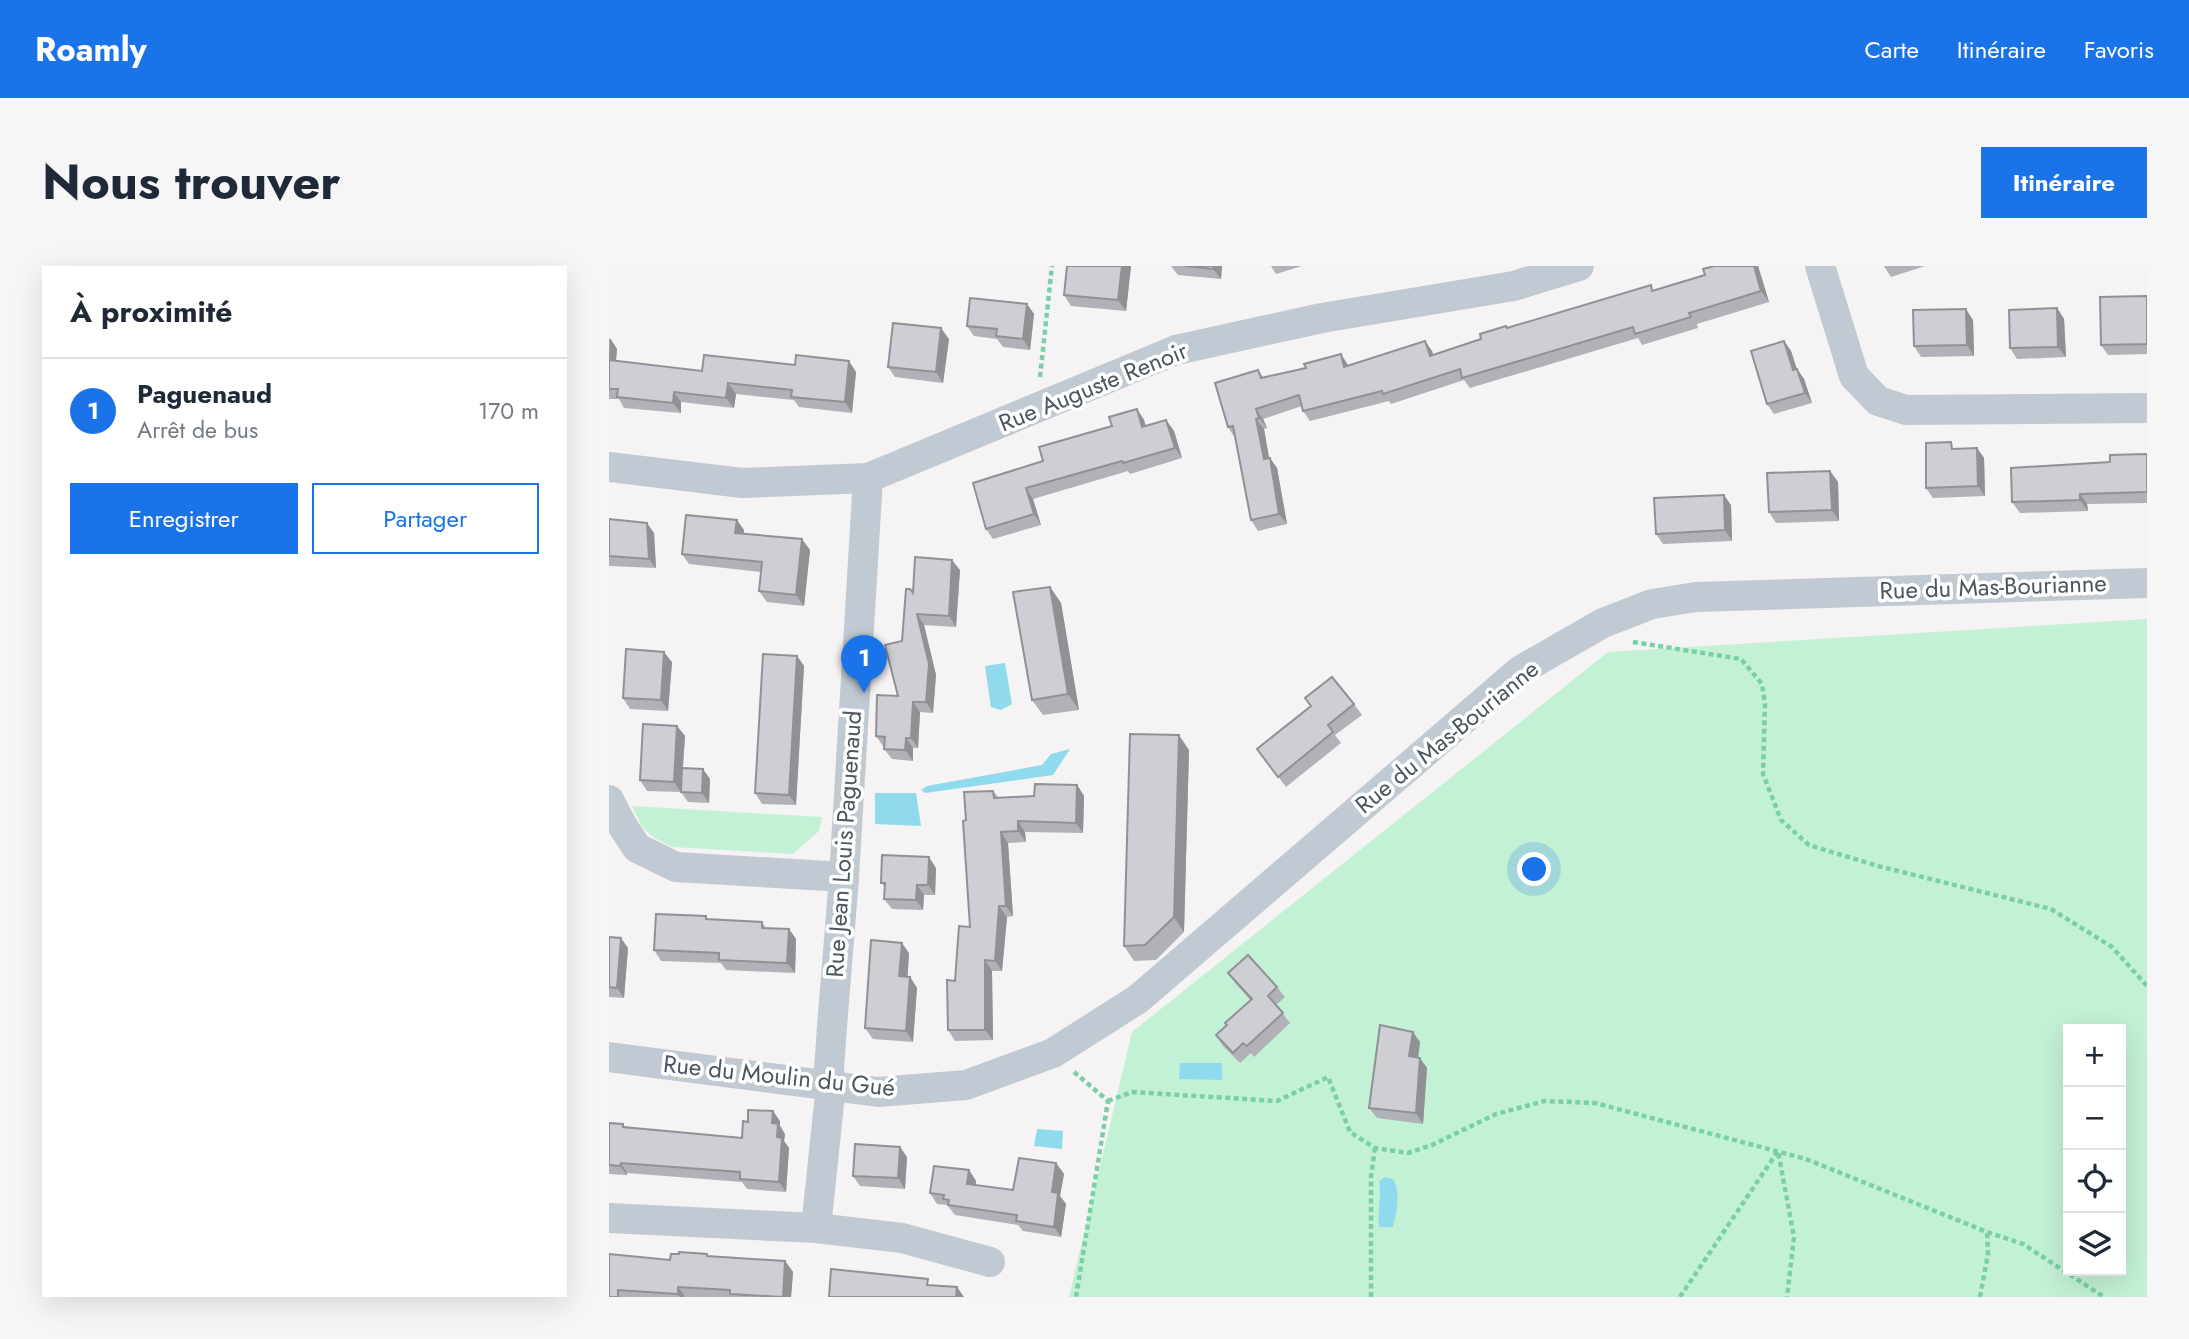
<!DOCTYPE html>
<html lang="fr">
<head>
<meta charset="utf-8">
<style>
	:root { --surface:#fff; --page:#f6f6f7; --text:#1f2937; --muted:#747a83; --line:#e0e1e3; --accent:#1a73e8 }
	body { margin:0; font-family:Jost,sans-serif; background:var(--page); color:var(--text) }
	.controls { position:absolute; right:21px; bottom:21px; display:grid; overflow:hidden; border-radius:0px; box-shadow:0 7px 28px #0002 }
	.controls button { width:63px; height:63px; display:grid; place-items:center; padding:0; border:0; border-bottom:2px solid var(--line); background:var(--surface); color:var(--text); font:35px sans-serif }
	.you { position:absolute; left:926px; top:604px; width:24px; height:24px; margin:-18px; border:5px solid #fff; border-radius:50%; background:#1a73e8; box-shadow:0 0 0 10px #1a73e833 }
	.badge { display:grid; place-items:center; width:46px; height:46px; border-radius:50%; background:var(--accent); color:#fff; font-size:23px; font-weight:700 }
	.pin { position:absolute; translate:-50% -58px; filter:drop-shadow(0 2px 4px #0008) }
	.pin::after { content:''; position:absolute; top:37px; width:24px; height:21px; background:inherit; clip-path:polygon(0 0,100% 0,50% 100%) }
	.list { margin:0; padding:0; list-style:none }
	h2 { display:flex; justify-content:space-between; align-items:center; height:91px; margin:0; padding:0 28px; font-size:30px }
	h2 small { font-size:23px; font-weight:400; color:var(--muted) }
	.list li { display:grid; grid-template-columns:46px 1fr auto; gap:21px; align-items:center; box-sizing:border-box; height:105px; padding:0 28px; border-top:2px solid var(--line) }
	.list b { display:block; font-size:26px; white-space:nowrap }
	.list p { margin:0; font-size:23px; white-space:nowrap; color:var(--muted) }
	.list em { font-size:23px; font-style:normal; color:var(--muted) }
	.actions { display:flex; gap:14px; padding:21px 28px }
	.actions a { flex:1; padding:16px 0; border:2px solid var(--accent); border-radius:0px; text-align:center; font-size:24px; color:var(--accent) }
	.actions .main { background:var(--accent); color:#fff }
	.icon { flex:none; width:38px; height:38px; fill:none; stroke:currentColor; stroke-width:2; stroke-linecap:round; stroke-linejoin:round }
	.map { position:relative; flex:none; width:1538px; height:1031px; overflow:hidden; border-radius:0px }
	header { display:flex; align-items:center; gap:42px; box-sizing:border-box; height:98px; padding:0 35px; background:var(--accent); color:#fff }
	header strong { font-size:33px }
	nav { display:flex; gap:38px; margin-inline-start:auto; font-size:24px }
	.intro { display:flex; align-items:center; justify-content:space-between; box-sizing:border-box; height:168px; padding:0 42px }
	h1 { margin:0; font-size:49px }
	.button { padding:18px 32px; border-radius:0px; background:var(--accent); color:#fff; font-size:24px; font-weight:700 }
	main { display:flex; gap:42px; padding:0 42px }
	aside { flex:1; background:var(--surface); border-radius:0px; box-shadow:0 7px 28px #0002 }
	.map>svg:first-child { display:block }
	.green { fill:#c3f1d5; fill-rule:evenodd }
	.water { fill:#90daee }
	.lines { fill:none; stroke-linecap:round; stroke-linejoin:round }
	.path { stroke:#7ad0a6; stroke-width:4.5; stroke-dasharray:5 3.5; stroke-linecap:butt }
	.street { stroke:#c1cad2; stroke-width:30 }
	.wall { fill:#b0b2b7 }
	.shaded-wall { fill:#909195 }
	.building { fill:#cdcfd5; stroke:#909195; stroke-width:2 }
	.labels { text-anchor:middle; stroke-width:7; stroke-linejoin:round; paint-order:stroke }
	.street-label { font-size:24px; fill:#4a5661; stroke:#fff }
</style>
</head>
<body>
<header>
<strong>Roamly</strong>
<nav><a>Carte</a><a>Itinéraire</a><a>Favoris</a></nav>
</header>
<div class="intro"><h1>Nous trouver</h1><a class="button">Itinéraire</a></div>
<main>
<aside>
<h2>À proximité<small></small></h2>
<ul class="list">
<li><span class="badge">1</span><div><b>Paguenaud</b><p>Arrêt de bus</p></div><em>170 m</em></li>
</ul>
<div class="actions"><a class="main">Enregistrer</a><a>Partager</a></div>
</aside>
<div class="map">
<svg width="1538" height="1031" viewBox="0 0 1538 1031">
	<rect width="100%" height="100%" fill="#f5f3f3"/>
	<g class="green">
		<path d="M1538 353V1031H460L523 766 999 386ZM1459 763H1512V1005H1459Z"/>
		<path d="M23 540 213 551 210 565 184 588 63 581 44 571 33 561Z"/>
	</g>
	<g class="water">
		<path d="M396 397 403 438 392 444 382 441 376 400Z"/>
		<path d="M461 483 444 509 316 527 312 524 318 520 433 499 442 488Z"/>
		<path d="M266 527H307L312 560 266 558Z"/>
		<path d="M571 797H613V814L570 813Z"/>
		<path d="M428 863 454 865 453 883 425 880Z"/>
		<path d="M776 911 784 913C792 927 788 945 784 961H770C768 946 773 931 770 915Z"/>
	</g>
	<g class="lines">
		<g class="path">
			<path d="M431 111 443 0"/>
			<path d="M1024 376 1132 393 1153 418 1156 438 1154 508 1172 554 1200 579 1269 600 1442 643 1503 681 1538 720"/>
			<path d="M465 806 499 835 467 1031"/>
			<path d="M499 835 523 826 668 835 719 811 741 866 766 882 799 887 823 879 887 848 936 835 986 837 1197 893 1378 966 1414 978 1495 1031"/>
			<path d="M762 1031V910L766 882"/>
			<path d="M1071 1031 1169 885 1185 971 1178 1031"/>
			<path d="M1371 1031 1379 988 1378 966"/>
		</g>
		<g class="street">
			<path d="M1211 0 1245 110 1269 135 1297 144 1538 142"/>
			<path d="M0 201 133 217 259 212 567 84 713 52 905 20 970 0"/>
			<path d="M0 534 13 559 28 582 67 601 235 611"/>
			<path d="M0 791 269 826 357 819 444 787 529 733 912 404 994 357 1043 338 1087 331 1538 317"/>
			<path d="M0 952 207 962 222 819 220 802 223 761 235 611 259 212"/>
			<path d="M207 962 293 972 381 996"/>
		</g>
	</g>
	<g class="wall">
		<path d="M522 0 517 45 462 40 455 29Z"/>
		<path d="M562 0H613L612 13 569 9Z"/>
		<path d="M662 0H693L667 8Z"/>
		<path d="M1105 0H1149L1160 36 1088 58 1089 62 1033 79 1029 72 861 122 855 114 782 138 780 135 701 155 694 145 693 140 654 153 658 162 655 163 660 192 668 202 678 258 649 265 642 254 626 172 619 161 649 104 655 112 739 100 816 75 823 85 824 89 872 73 897 60 899 62 1045 25 1096 9Z"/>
		<path d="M1275 0H1316L1282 11Z"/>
		<path d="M1538 30V88L1499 89 1492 79Z"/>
		<path d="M418 38 425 48 421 84 394 81 388 73 365 70 358 60Z"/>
		<path d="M1448 42 1455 53 1457 91 1408 93 1401 82Z"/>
		<path d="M1364 54 1365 90 1312 91 1305 80Z"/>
		<path d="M0 72 8 83 7 95 93 105 247 106 243 147 190 141 185 134 127 128 125 142 72 136V147L15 142 10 133H0Z"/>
		<path d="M340 73 334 117 286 111 279 101Z"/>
		<path d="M1175 75 1182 85 1188 103 1195 113 1203 137 1165 148 1158 138Z"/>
		<path d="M528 143 535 154 537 160 557 154 565 165 573 192 521 208 519 205 424 233 432 259 384 273 377 263 434 195 503 160Z"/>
		<path d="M1368 182 1375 192 1376 230 1324 232 1317 222 1347 183Z"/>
		<path d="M1538 188V237L1478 238 1479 245 1411 247 1403 236 1501 196Z"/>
		<path d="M1221 205 1229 216 1230 255 1167 257 1160 246Z"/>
		<path d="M1122 239 1123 275 1054 278 1047 268Z"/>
		<path d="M0 253 45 267 47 302 0 300Z"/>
		<path d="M135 264V268L201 284 195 340 158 336 150 325 152 306 80 298 73 288Z"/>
		<path d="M351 304 347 361 315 359 327 409 324 447 311 446 309 482H304V495L283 493 275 483 276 481 274 480 267 470 289 430 293 375 304 327Z"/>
		<path d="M441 321 452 337 470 444 434 449 423 434Z"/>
		<path d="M188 390 195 400 187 539 153 538 146 527Z"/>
		<path d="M63 396 59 445 21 443 14 432Z"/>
		<path d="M696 432 745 438 753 449 726 469 732 477 677 521 648 483 702 441Z"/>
		<path d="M68 460 76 470 74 502 101 513 100 537 79 536 72 526 38 525 31 514Z"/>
		<path d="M580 484 575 666 547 694 525 695 515 680Z"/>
		<path d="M468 519 475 530 474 567 416 566 417 576 399 577 404 650 398 651 393 705H383L384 774 346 775 339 764 346 715 361 661 357 554 384 525 390 532 425 530Z"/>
		<path d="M327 602 326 629H315L314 644 283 643 275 633 276 621 272 617Z"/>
		<path d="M97 650 99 653 153 656 157 662 180 663 187 673 186 707 117 704 112 697 52 695 45 684Z"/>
		<path d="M0 671 19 682 15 732 0 731Z"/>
		<path d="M300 687 298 711H301L308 722 304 776 264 773 256 762Z"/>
		<path d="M619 707 668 721 676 731 667 739 681 757 645 791 642 787 631 797 614 780 607 769 641 734 627 718Z"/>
		<path d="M811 776 809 791 818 802 814 858 768 852 760 842Z"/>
		<path d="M171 855V860L176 868 175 875 180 882 177 926 138 923 133 916 18 907V909L0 908V857L14 858 17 862 133 872Z"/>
		<path d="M291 881 298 891 296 923 251 920 244 910Z"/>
		<path d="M447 897 455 908 451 930 457 938 452 971 414 965 409 959 346 949 338 939 328 938 321 927 360 904 367 915V919L404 924Z"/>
		<path d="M0 988 61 994 100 990 176 995 184 1006 182 1031H0Z"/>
	</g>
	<g class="shaded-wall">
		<path d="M513 0H522L517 45 509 34Z"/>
		<path d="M605 0H613L612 13 604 3Z"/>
		<path d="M1145 0H1149L1160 36 1152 25Z"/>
		<path d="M418 38 425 48 421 84 414 73Z"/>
		<path d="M1448 42 1455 53 1457 91 1449 81Z"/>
		<path d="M1357 43 1364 54 1365 90 1358 79Z"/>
		<path d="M332 62 340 73 334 117 327 106Z"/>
		<path d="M1 72 8 83 6 105 0 96Z"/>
		<path d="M816 75 823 85 828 101 821 90Z"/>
		<path d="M1175 75 1182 85 1191 114 1184 104Z"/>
		<path d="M732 88 739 99 742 112 735 101Z"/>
		<path d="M240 95 247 106 243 147 236 136Z"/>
		<path d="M1188 103 1195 113 1203 137 1196 127Z"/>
		<path d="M119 117 127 128 125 142 117 132Z"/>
		<path d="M65 126 72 136V147L64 137Z"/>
		<path d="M528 143 535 154 540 172 533 161Z"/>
		<path d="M647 143 654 153 658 162 650 152Z"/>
		<path d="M647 153 655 163 662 203 655 193Z"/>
		<path d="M557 154 565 165 573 192 566 182Z"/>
		<path d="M1368 182 1375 192 1376 230 1369 220Z"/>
		<path d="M661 192 668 202 678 258 670 248Z"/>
		<path d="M1221 205 1229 216 1230 255 1223 244Z"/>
		<path d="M417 222 424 233 432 259 425 248Z"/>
		<path d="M1471 228 1478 238 1479 245 1471 234Z"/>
		<path d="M1115 229 1122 239 1123 275 1116 264Z"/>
		<path d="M128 254 135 264 134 278 126 267Z"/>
		<path d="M38 257 45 267 47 302 40 293Z"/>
		<path d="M193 273 201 284 195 340 187 329Z"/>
		<path d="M343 294 351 304 347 361 340 350Z"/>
		<path d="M441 321 452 337 470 444 459 428Z"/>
		<path d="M308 348 315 359 327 409 324 447 317 436Z"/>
		<path d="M55 386 63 396 59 445 52 434Z"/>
		<path d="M188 390 195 400 187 539 180 529Z"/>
		<path d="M304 436 311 446 309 482 302 472Z"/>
		<path d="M68 460 76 470 72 526 65 516Z"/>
		<path d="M570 469 580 484 575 666 565 651Z"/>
		<path d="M297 472 304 482V495L296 484Z"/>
		<path d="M94 503 101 513 100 537 93 527Z"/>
		<path d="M468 519 475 530 474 567 467 557Z"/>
		<path d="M409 555 416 566 417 576 409 565Z"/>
		<path d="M392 566 399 577 404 650 397 640Z"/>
		<path d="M320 591 327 602 326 629 319 619Z"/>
		<path d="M308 619 315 629 314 644 307 634Z"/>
		<path d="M390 640 398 651 393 705 386 695Z"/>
		<path d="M180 663 187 673 186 707 178 697Z"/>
		<path d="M12 672 19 682 15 732 8 722Z"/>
		<path d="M293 677 300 687 298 721 290 710Z"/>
		<path d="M376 694 383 705 384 774 376 764Z"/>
		<path d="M301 711 308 722 304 776 297 765Z"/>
		<path d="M804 766 811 776 808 801 800 790Z"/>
		<path d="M811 792 818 802 814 858 807 847Z"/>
		<path d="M164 845 171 855V860L176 868 175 875 180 882 177 926 170 916 168 871 163 857Z"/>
		<path d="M291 881 298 891 296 923 289 912Z"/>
		<path d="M12 897 18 907V909L11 900Z"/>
		<path d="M447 897 455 908 451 930 457 938 452 971 445 961 443 926Z"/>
		<path d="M360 904 367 915 365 929 358 918Z"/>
		<path d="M176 995 184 1006 182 1031H174Z"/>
		<path d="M69 1021 76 1031H71L69 1028Z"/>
		<path d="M348 1021 355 1031H347Z"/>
	</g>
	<g class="building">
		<path d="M458 0H513L509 34 455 29Z"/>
		<path d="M576 0H605L604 3Z"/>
		<path d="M1105 0H1145L1152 25 1080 47 1082 51 1026 68 1024 61 853 112 851 103 774 128 773 125 694 145 690 129 647 143 650 152 647 153 655 193 661 192 670 248 642 254 624 160 619 161 606 117 649 104 652 112 697 102 695 98 732 88 735 101 816 75 821 90 872 73 871 68 897 60 898 62 1042 19 1043 25 1096 9 1094 3Z"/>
		<path d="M1538 30V78L1492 79 1491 31Z"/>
		<path d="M361 32 418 38 414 73 387 70 388 63 358 60Z"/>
		<path d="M1448 42 1449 81 1401 82 1400 44Z"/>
		<path d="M1357 43 1358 79 1305 80 1304 44Z"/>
		<path d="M284 57 332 62 327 106 279 101Z"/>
		<path d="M1175 75 1184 104 1188 103 1196 127 1158 138 1142 85Z"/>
		<path d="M95 89 186 99 187 89 240 95 236 136 182 131 183 124 119 117 117 132 65 126 64 137 8 131 9 123H0V94L93 105Z"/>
		<path d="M528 143 533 161 557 154 566 182 514 197 513 195 417 222 425 248 377 263 364 217 434 195 430 181 503 160 500 151Z"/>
		<path d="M1342 176 1343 183 1368 182 1369 220 1317 222V177Z"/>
		<path d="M1538 188V226L1471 228V234L1403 236 1402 202 1501 196V189Z"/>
		<path d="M1221 205 1223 244 1160 246 1158 207Z"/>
		<path d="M1115 229 1116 264 1047 268 1045 232Z"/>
		<path d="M77 249 128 254 126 267 193 273 187 329 150 325 153 296 73 288Z"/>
		<path d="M0 253 38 257 40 293 0 290Z"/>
		<path d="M306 291 343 294 340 350 308 348 320 398 317 436H304L302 472H297L296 484 275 483 276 471 267 470 268 429 289 430 276 379 293 375 297 323H301L304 327Z"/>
		<path d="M441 321 459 428 423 434 404 326Z"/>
		<path d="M17 383 55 386 52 434 14 432Z"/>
		<path d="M154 388 188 390 180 529 146 527Z"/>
		<path d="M723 411 745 438 719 459 724 466 669 511 648 483 702 440 696 432Z"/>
		<path d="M34 458 68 460 65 516 31 514Z"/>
		<path d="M521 468 570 469 565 651 536 679 515 680Z"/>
		<path d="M73 502 94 503 93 527 72 526Z"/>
		<path d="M426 518 468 519 467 557 409 555V565L392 566 397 640H390L386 695 376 694V764H339L338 714 346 715 350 660 361 661 354 555 357 554 355 526 384 525 385 532 425 530Z"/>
		<path d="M273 589 320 591 319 619H308L307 634 275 633 276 617H272Z"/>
		<path d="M47 648 97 650V653L153 656V662L180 663 178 697 110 694V687L45 684Z"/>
		<path d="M0 671 12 672 8 722 0 721Z"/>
		<path d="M262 674 293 677 290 710 301 711 297 765 256 762Z"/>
		<path d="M639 689 668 721 659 730 674 747 638 780 634 777 624 787 607 769 618 759 616 757 643 733 619 707Z"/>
		<path d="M771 759 804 766 800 790 811 792 807 847 760 842Z"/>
		<path d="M139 844 164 845 163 857 169 858 168 871 173 872 170 916 131 913V906L12 897 11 900 0 899V857L14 858V861L133 872 134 855 139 856Z"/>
		<path d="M246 878 291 881 289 912 244 910Z"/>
		<path d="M410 892 447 897 443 926 449 927 445 961 407 955 408 949 339 939 340 934 334 933 335 929 321 927 325 900 360 904 358 918 404 924Z"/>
		<path d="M70 986 98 988V990L176 995 174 1031 121 1028V1024L69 1021V1028L9 1024V1031H0V988L61 994 62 988H70Z"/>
		<path d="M222 1003 319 1013 318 1019 348 1021 347 1031H220Z"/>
	</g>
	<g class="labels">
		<g class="street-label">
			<text transform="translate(484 121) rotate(-22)" y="8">Rue Auguste Renoir</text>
			<text transform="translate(1384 321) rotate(-2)" y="8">Rue du Mas-Bourianne</text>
			<text transform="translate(838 471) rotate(-39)" y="8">Rue du Mas-Bourianne</text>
			<text transform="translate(235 578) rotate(-86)" y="8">Rue Jean Louis Paguenaud</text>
			<text transform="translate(170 810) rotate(6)" y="8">Rue du Moulin du Gué</text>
		</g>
	</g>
</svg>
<div class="controls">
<button>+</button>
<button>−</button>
<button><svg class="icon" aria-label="locate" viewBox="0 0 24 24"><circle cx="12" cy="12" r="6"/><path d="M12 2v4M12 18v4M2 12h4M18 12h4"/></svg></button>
<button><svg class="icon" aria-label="layers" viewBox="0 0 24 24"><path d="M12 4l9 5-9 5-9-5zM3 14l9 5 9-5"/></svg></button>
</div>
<div class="you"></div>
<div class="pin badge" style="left:255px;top:427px">1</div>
</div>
</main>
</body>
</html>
